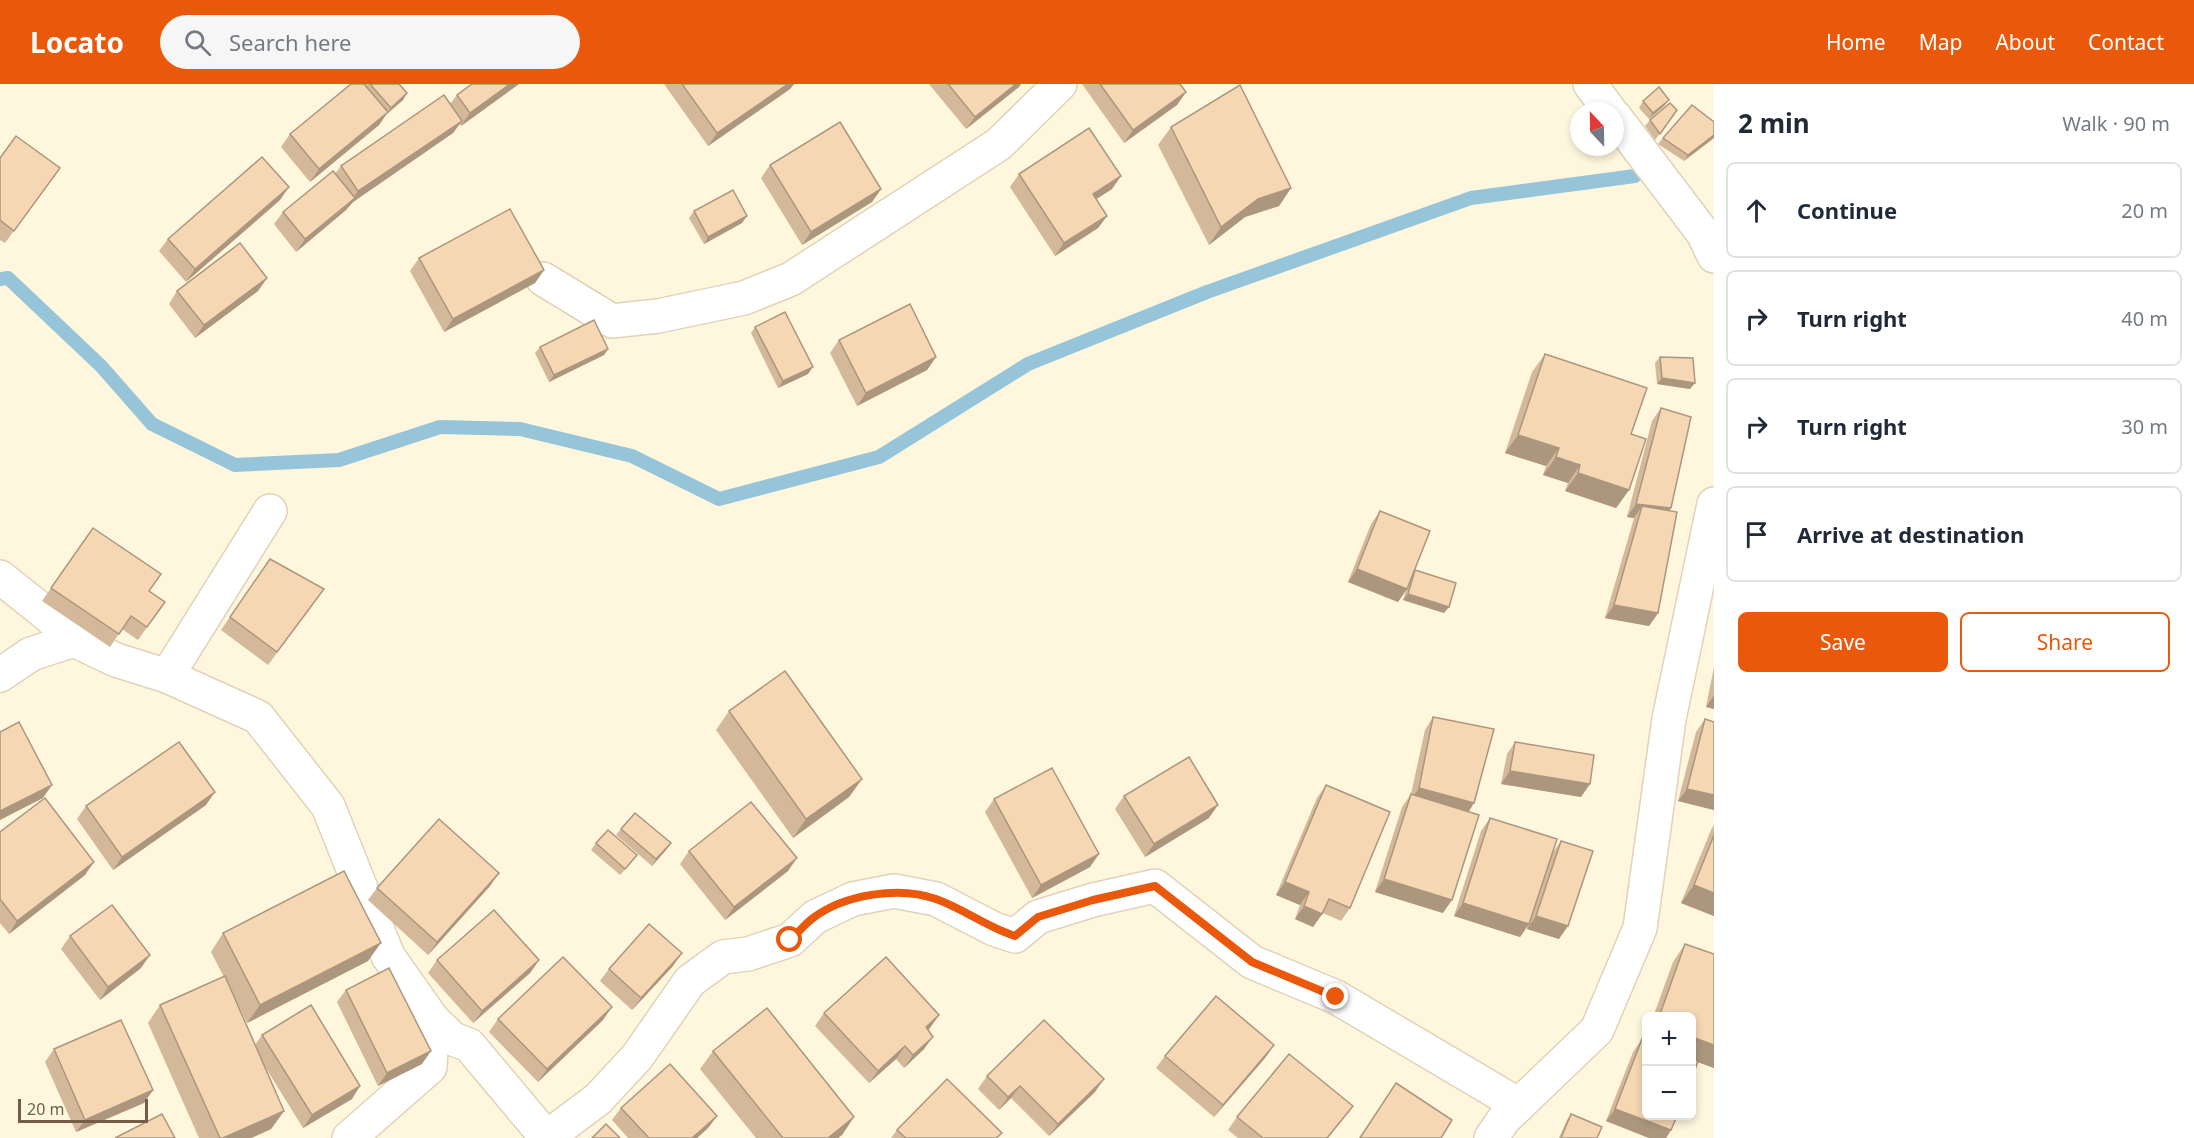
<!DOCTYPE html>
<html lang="en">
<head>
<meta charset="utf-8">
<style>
	:root { --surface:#fff; --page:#f6f6f7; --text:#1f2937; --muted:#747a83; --line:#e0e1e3; --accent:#ea580c }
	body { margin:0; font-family:"Noto Sans",sans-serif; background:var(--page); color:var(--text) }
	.controls { position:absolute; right:18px; bottom:18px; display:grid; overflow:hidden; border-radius:9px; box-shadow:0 3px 9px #0003 }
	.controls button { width:54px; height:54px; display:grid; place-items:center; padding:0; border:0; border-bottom:2px solid var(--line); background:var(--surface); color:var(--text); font:30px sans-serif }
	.compass { position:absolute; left:1570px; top:18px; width:54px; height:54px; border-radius:50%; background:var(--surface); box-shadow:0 3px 9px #0003; rotate:338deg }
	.scale { position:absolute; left:18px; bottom:15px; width:130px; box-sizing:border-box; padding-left:6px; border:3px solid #745d44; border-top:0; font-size:16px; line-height:21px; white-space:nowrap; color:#745d44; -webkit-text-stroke:4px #fff9e4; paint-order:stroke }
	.stop { position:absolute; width:18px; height:18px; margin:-14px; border:4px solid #ea580c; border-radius:50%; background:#fff }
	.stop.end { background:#ea580c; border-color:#fff; box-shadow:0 2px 6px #0008 }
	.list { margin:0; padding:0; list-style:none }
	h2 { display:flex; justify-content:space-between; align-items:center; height:78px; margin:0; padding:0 24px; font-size:26px }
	h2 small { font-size:20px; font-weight:400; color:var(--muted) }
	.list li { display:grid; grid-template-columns:39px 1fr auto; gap:18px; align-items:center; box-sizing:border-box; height:96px; margin:0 12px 12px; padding:0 12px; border:2px solid var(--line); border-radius:9px }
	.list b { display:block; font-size:22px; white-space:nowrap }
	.list em { font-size:20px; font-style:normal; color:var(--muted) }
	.actions { display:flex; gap:12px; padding:18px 24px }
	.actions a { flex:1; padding:14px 0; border:2px solid var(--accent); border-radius:9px; text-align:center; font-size:21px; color:var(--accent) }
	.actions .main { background:var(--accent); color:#fff }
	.icon { flex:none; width:33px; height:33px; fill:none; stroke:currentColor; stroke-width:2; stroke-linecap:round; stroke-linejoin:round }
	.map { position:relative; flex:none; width:1714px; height:1054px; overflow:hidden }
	header { display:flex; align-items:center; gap:36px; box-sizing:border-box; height:84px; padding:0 30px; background:var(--accent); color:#fff }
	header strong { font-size:28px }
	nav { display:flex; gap:33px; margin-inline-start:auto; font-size:21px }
	.search { width:420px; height:54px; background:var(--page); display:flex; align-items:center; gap:15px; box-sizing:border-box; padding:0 21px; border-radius:33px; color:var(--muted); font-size:22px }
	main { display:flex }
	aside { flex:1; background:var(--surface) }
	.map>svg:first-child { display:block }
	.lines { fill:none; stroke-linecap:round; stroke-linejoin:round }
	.stream { stroke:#96c5da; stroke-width:14 }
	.minor-casing { stroke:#e2d2b9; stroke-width:36 }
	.minor { stroke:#fff; stroke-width:33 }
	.wall { fill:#d3b99a }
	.shaded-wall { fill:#ac967d }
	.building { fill:#f5d7b3; stroke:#ac967d; stroke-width:1.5 }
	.route { stroke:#ea580c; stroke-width:8 }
</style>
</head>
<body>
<header>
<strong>Locato</strong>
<div class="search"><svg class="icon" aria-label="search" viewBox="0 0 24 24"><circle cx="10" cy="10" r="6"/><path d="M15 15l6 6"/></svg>Search here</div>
<nav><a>Home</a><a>Map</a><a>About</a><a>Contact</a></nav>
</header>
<main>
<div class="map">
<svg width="1714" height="1054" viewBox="0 0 1714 1054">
	<rect width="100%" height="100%" fill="#fef6dd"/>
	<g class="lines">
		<path class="stream" d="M0 195 8 194 101 282 152 340 235 381 339 376 440 343 520 345 632 372 719 415 879 373 1028 280 1207 208 1471 114 1635 92"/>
		<defs>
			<g id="minor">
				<path d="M1590 0 1610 27"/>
				<path d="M1615 33 1703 149 1714 172"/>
				<path d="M543 195 612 237 658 232 744 214 791 195 999 60 1060 0"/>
				<path d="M0 493 49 532 74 556 116 576 167 592 258 633 328 722 388 872 433 936 453 955 469 961 547 1054"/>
				<path d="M0 591 31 570 74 556"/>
				<path d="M167 592 270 427"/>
				<path d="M349 1054 430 983 433 936"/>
				<path d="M546 1054 598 1015 637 973 690 897 723 873 748 870 790 856 815 833 853 815 894 807 936 815 994 845 1015 852 1038 833 1093 816 1155 802 1252 878 1336 913 1519 1021"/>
				<path d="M1491 1054 1504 1035 1597 946 1640 844 1669 635 1714 420"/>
			</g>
		</defs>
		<use href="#minor" class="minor-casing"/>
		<use href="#minor" class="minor"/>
	</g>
	<g class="wall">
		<path d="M351 0H399L407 9 403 16 386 30 379 41 310 98 281 63 290 50Z"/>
		<path d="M519 0 461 42 459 40 453 49 353 118 346 126 296 168 274 140 283 128 335 90 341 82 450 20 457 11Z"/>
		<path d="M664 0H794L790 5 708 62Z"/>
		<path d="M929 0H1021L1019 3 966 45Z"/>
		<path d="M1082 0H1180L1186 8 1177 21 1124 59Z"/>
		<path d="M1669 16 1664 22 1649 35 1639 24 1643 17Z"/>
		<path d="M1677 26 1655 56 1645 42 1650 36Z"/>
		<path d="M1714 38 1684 77 1658 60 1663 54Z"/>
		<path d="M1171 43 1291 104 1279 122 1245 133 1209 161 1158 61Z"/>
		<path d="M0 74 60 84 5 159 0 156Z"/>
		<path d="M770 81 881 105 872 118 802 161 761 94Z"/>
		<path d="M1019 90 1112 105 1096 115 1107 132 1098 144 1055 172 1010 103Z"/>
		<path d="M280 116 186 198 159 167 168 155Z"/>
		<path d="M694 127 742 139 704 160 689 134Z"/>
		<path d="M419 174 544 186 535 199 444 248 410 187Z"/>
		<path d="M267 194 258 207 195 254 169 220 177 207Z"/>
		<path d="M755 243 808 290 778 304 751 249Z"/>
		<path d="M839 256 936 273 927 286 857 322 830 269Z"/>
		<path d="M540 263 608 265 604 271 549 298 535 269Z"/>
		<path d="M1545 270 1631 350 1629 406 1616 424 1565 407 1568 399 1543 391 1546 382 1505 369 1532 288Z"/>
		<path d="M1660 273 1690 305 1657 300 1655 279Z"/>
		<path d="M1661 324 1671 424 1669 427 1658 529 1649 542 1605 534 1634 434 1627 433 1652 337Z"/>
		<path d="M1380 427 1413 489 1415 486 1444 529 1403 516 1407 503 1398 518 1348 498 1371 440Z"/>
		<path d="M93 444 149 507 165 518 138 556 122 545 110 563 42 517Z"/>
		<path d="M270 475 315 518 268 581 221 546Z"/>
		<path d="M1714 583V625L1706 623Z"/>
		<path d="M729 627 862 695 849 713 793 754 716 646Z"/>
		<path d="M1433 633 1468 728 1443 829 1375 808 1402 723 1411 710 1425 646Z"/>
		<path d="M1705 635 1714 638V726L1678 717 1696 648Z"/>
		<path d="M1515 658 1581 713 1501 700 1507 670Z"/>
		<path d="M1326 701 1350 824 1341 837 1323 829 1313 843 1295 835 1300 821 1276 811 1317 714Z"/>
		<path d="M1124 712 1209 734 1145 773 1115 725Z"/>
		<path d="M994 715 1090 783 1032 814 985 728Z"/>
		<path d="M206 721 113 786 77 735 86 722Z"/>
		<path d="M1490 734 1553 768 1561 757 1559 855 1527 845V843L1520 853 1454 832 1481 747Z"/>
		<path d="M1714 741V832L1681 819 1711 746Z"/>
		<path d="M621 745 671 759 666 766 652 782 616 751Z"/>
		<path d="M0 748 85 791 9 850 0 839Z"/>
		<path d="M596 759 632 778 620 791 591 766Z"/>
		<path d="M689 767 788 787 725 836 680 780Z"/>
		<path d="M490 802 428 871 368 816 377 804Z"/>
		<path d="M223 849 368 877 247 939 236 916 255 961 262 951 352 1015 303 1044 264 981 284 1027 271 1045 251 1054H199L148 939 160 921 224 893 211 868Z"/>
		<path d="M70 852 141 884 100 916 61 865Z"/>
		<path d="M1685 860 1714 870V984L1698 978 1692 933H1653L1673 878Z"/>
		<path d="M437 876H539L530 889 473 939 428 889Z"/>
		<path d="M673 882 632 926 600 897 609 885Z"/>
		<path d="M346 906 422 980 378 1002 337 918Z"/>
		<path d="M824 929 939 931 928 946 924 965 904 984 896 975 869 999 815 942Z"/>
		<path d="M498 935 603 936 538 998 489 948Z"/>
		<path d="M1647 950V1032L1671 1046 1666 1054H1649L1606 1037 1633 968 1642 955 1644 956Z"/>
		<path d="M1274 961 1265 974 1214 1033 1156 984 1165 972Z"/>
		<path d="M54 965 153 1006 144 1019 76 1048 45 978Z"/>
		<path d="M713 967 854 1033 842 1051 838 1054H756L700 985Z"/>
		<path d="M987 992 1095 1008 1049 1052 1011 1014 999 1026 978 1005Z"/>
		<path d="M1396 999 1441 1054H1359Z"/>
		<path d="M621 1024 717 1032 708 1044 697 1054H628L612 1036Z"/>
		<path d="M1571 1030 1597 1054H1559L1567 1036Z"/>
		<path d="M1237 1033 1344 1034 1328 1054H1238L1228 1046Z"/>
		<path d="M897 1046 1002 1049 998 1054H891Z"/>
	</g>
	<g class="shaded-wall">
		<path d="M510 0H519L461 42 470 29Z"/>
		<path d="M788 0H794L790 5 708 62 717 49Z"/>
		<path d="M1016 0H1021L1019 3 966 45 975 33Z"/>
		<path d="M1186 8 1177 21 1124 59 1133 46Z"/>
		<path d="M407 9 403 16 387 30 391 24Z"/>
		<path d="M1669 16 1664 22 1649 35 1653 29Z"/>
		<path d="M388 28 379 41 310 98 319 85Z"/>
		<path d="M462 37 453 49 353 118 346 126 296 168 305 155 351 117 358 107Z"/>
		<path d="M1714 51V54L1684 77 1688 71Z"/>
		<path d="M1121 92 1112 105 1084 123 1093 110Z"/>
		<path d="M289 103 280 116 186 198 195 185Z"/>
		<path d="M1291 104 1279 122 1245 133 1209 161 1221 143 1258 115Z"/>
		<path d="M881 105 872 118 802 161 811 148Z"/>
		<path d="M747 132 742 139 704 160 708 153Z"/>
		<path d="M1107 132 1098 144 1055 172 1064 159Z"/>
		<path d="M544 186 535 199 444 248 453 235Z"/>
		<path d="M267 194 258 207 195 254 204 241Z"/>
		<path d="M608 265 604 271 549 298 554 291Z"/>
		<path d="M936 273 927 286 857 322 866 309Z"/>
		<path d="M813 283 808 290 778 304 783 297Z"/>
		<path d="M1662 294 1695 299 1690 305 1657 300Z"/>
		<path d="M1518 351 1559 364 1546 382 1505 369Z"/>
		<path d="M1556 373 1580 381 1568 399 1543 391Z"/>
		<path d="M1578 389 1629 406 1616 424 1565 407Z"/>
		<path d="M1636 420 1671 424 1662 437 1642 422 1634 434 1627 433Z"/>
		<path d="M1357 485 1407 505 1398 518 1348 498Z"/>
		<path d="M1408 510 1449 523 1444 529 1403 516Z"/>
		<path d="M1614 521 1658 529 1649 542 1605 534Z"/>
		<path d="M1714 611V625L1706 623Z"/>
		<path d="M1510 687 1590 700 1581 713 1501 700Z"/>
		<path d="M862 695 849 713 793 754 806 735Z"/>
		<path d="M52 701 43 714 0 736V727Z"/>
		<path d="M1419 704 1474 719 1466 732 1410 717Z"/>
		<path d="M1687 705 1714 711V726L1678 717Z"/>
		<path d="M215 708 206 721 113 786 122 773Z"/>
		<path d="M1218 721 1209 734 1145 773 1154 760Z"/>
		<path d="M671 759 666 766 652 782 656 775Z"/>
		<path d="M1099 770 1090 783 1032 814 1041 801Z"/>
		<path d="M797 774 788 787 725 836 734 823Z"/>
		<path d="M94 778 85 791 9 850 17 837Z"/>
		<path d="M499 789 490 802 428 871 437 858Z"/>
		<path d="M1384 795 1452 816 1443 829 1375 808Z"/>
		<path d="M1285 798 1309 808 1300 821 1276 811Z"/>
		<path d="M1694 801 1714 809V832L1681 819Z"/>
		<path d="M1463 819 1529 840 1520 853 1454 832Z"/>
		<path d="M1304 822 1322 830 1313 843 1295 835Z"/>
		<path d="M1536 832 1568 842 1559 855 1527 845Z"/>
		<path d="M381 859 368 877 247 939 260 921Z"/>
		<path d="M682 869 673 882 632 926 641 914Z"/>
		<path d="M150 871 141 884 100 916 108 903Z"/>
		<path d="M539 876 530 889 473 939 482 927Z"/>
		<path d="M612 923 603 936 538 998 547 985Z"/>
		<path d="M939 931 930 944 917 956 926 943Z"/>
		<path d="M933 953 924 965 904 984 913 971Z"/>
		<path d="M1692 953 1714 961V984L1692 976Z"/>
		<path d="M1274 961 1265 974 1214 1033 1223 1021Z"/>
		<path d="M905 962 896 975 869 999 878 987Z"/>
		<path d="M431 967 422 980 378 1002 387 989Z"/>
		<path d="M1104 995 1095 1008 1049 1052 1058 1040Z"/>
		<path d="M360 1002 352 1015 303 1044 312 1031Z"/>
		<path d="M1020 1002 1011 1014 999 1026 1008 1013Z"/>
		<path d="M153 1006 144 1019 76 1048 85 1036Z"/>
		<path d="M1615 1025 1671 1046 1666 1054H1649L1606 1037Z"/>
		<path d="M284 1027 271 1045 251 1054H223Z"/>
		<path d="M717 1032 708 1044 697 1054H692Z"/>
		<path d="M854 1033 842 1051 838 1054H828Z"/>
	</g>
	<g class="building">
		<path d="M351 0H364L388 28 319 85 290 50Z"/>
		<path d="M370 0H399L407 9 391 24Z"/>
		<path d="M472 0H510L470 29 457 11Z"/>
		<path d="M682 0H788L717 49Z"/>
		<path d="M948 0H1016L975 33Z"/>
		<path d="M1100 0H1180L1186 8 1133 46Z"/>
		<path d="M1240 1 1291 104 1258 115 1221 143 1171 43Z"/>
		<path d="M1659 3 1669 16 1653 29 1643 17Z"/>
		<path d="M444 11 462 37 358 107 341 82Z"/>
		<path d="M1670 19 1677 26 1660 50 1650 36Z"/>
		<path d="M1692 21 1714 38V51L1688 71 1663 54Z"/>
		<path d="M840 38 881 105 811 148 770 81Z"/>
		<path d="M1089 44 1121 92 1093 110 1107 132 1064 159 1019 90Z"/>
		<path d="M16 52 60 84 14 147 0 136V74Z"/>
		<path d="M262 73 289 103 195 185 168 155Z"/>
		<path d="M333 87 355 114 305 155 283 128Z"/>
		<path d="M733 106 747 132 708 153 694 127Z"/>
		<path d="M510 125 544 186 453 235 419 174Z"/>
		<path d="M240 159 267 194 204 241 177 207Z"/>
		<path d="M910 220 936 273 866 309 839 256Z"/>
		<path d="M785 228 813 283 783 297 755 243Z"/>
		<path d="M594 236 608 265 554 291 540 263Z"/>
		<path d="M1545 270 1647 304 1631 350 1646 355 1629 406 1578 389 1580 381 1556 373 1559 364 1518 351Z"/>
		<path d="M1660 273 1693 274 1695 299 1662 294Z"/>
		<path d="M1661 324 1691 333 1671 424 1636 420Z"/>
		<path d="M1642 422 1677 428 1658 529 1614 521Z"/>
		<path d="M1380 427 1430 447 1407 505 1357 485Z"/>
		<path d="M93 444 161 490 149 507 165 518 147 543 131 532 119 550 51 504Z"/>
		<path d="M270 475 324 505 277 568 230 533Z"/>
		<path d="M1415 486 1456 499 1449 523 1408 510Z"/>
		<path d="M785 587 862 695 806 735 729 627Z"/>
		<path d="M1433 633 1494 645 1474 719 1419 704Z"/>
		<path d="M1705 635 1714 638V711L1687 705Z"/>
		<path d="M19 638 52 701 0 727V648Z"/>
		<path d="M179 658 215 708 122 773 86 722Z"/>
		<path d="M1515 658 1594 671 1590 700 1510 687Z"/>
		<path d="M1189 673 1218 721 1154 760 1124 712Z"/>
		<path d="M1052 684 1099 770 1041 801 994 715Z"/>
		<path d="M1326 701 1390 728 1350 824 1329 815 1322 830 1304 822 1309 808 1285 798Z"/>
		<path d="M1411 710 1479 731 1452 816 1384 795Z"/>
		<path d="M45 714 94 778 17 837 0 815V748Z"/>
		<path d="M751 718 797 774 734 823 689 767Z"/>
		<path d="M635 729 671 759 656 775 621 745Z"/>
		<path d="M1490 734 1557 755 1529 840 1463 819Z"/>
		<path d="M439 735 499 789 437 858 377 804Z"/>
		<path d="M608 746 637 771 625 785 596 759Z"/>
		<path d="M1714 751V809L1694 801Z"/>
		<path d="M1561 757 1593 767 1568 842 1536 832Z"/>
		<path d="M344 787 381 859 260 921 223 849Z"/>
		<path d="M112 821 150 871 108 903 70 852Z"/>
		<path d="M494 826 539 876 482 927 437 876Z"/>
		<path d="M649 840 682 869 641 914 609 885Z"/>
		<path d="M1685 860 1714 870V961L1692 953V933H1659Z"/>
		<path d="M563 873 612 923 547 985 498 935Z"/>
		<path d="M886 873 939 931 926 943 933 953 913 971 905 962 878 987 824 929Z"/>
		<path d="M389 884 431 967 387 989 346 906Z"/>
		<path d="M225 892 284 1027 223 1054H220L160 921Z"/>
		<path d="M1216 912 1274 961 1223 1021 1165 972Z"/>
		<path d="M311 921 360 1002 312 1031 262 951Z"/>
		<path d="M767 924 854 1033 828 1054H783L713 967Z"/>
		<path d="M121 936 153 1006 85 1036 54 965Z"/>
		<path d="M1044 936 1104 995 1058 1040 1020 1002 1008 1013 987 992Z"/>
		<path d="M1642 955 1647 957V1032H1677L1671 1046 1615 1025Z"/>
		<path d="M1289 970 1353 1022 1327 1054H1263L1237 1033Z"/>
		<path d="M1692 975 1698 977 1692 994Z"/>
		<path d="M670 980 717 1032 692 1054H649L621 1024Z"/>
		<path d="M947 995 1002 1049 996 1054H906L897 1046Z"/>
		<path d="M1396 999 1452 1036 1441 1054H1360Z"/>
		<path d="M162 1030 175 1054H115Z"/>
		<path d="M1571 1030 1602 1043 1597 1054H1561Z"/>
		<path d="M606 1040 620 1054H592Z"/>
	</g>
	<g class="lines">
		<path class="route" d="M790 856C798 849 805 840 813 834 845 810 900 802 936 815 964 825 987 843 1015 852L1038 833 1093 816 1155 802 1252 878 1336 913"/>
	</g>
</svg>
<div class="controls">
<button>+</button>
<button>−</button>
</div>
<svg class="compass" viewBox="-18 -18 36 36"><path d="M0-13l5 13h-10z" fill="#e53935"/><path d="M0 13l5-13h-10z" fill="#747a83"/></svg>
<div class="scale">20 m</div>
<div class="stop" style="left:790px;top:856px"></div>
<div class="stop end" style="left:1336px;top:913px"></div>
</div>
<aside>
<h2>2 min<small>Walk · 90 m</small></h2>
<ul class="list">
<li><svg class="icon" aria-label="ahead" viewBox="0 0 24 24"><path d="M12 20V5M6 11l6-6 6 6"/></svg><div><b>Continue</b></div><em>20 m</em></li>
<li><svg class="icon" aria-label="right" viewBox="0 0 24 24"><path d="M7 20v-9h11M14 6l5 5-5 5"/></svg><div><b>Turn right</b></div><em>40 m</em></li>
<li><svg class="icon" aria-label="right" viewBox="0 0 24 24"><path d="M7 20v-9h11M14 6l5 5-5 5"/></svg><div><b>Turn right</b></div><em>30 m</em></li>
<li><svg class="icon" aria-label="arrive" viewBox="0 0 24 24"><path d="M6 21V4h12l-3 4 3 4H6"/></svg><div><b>Arrive at destination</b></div></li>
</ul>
<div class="actions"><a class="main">Save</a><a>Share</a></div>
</aside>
</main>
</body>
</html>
